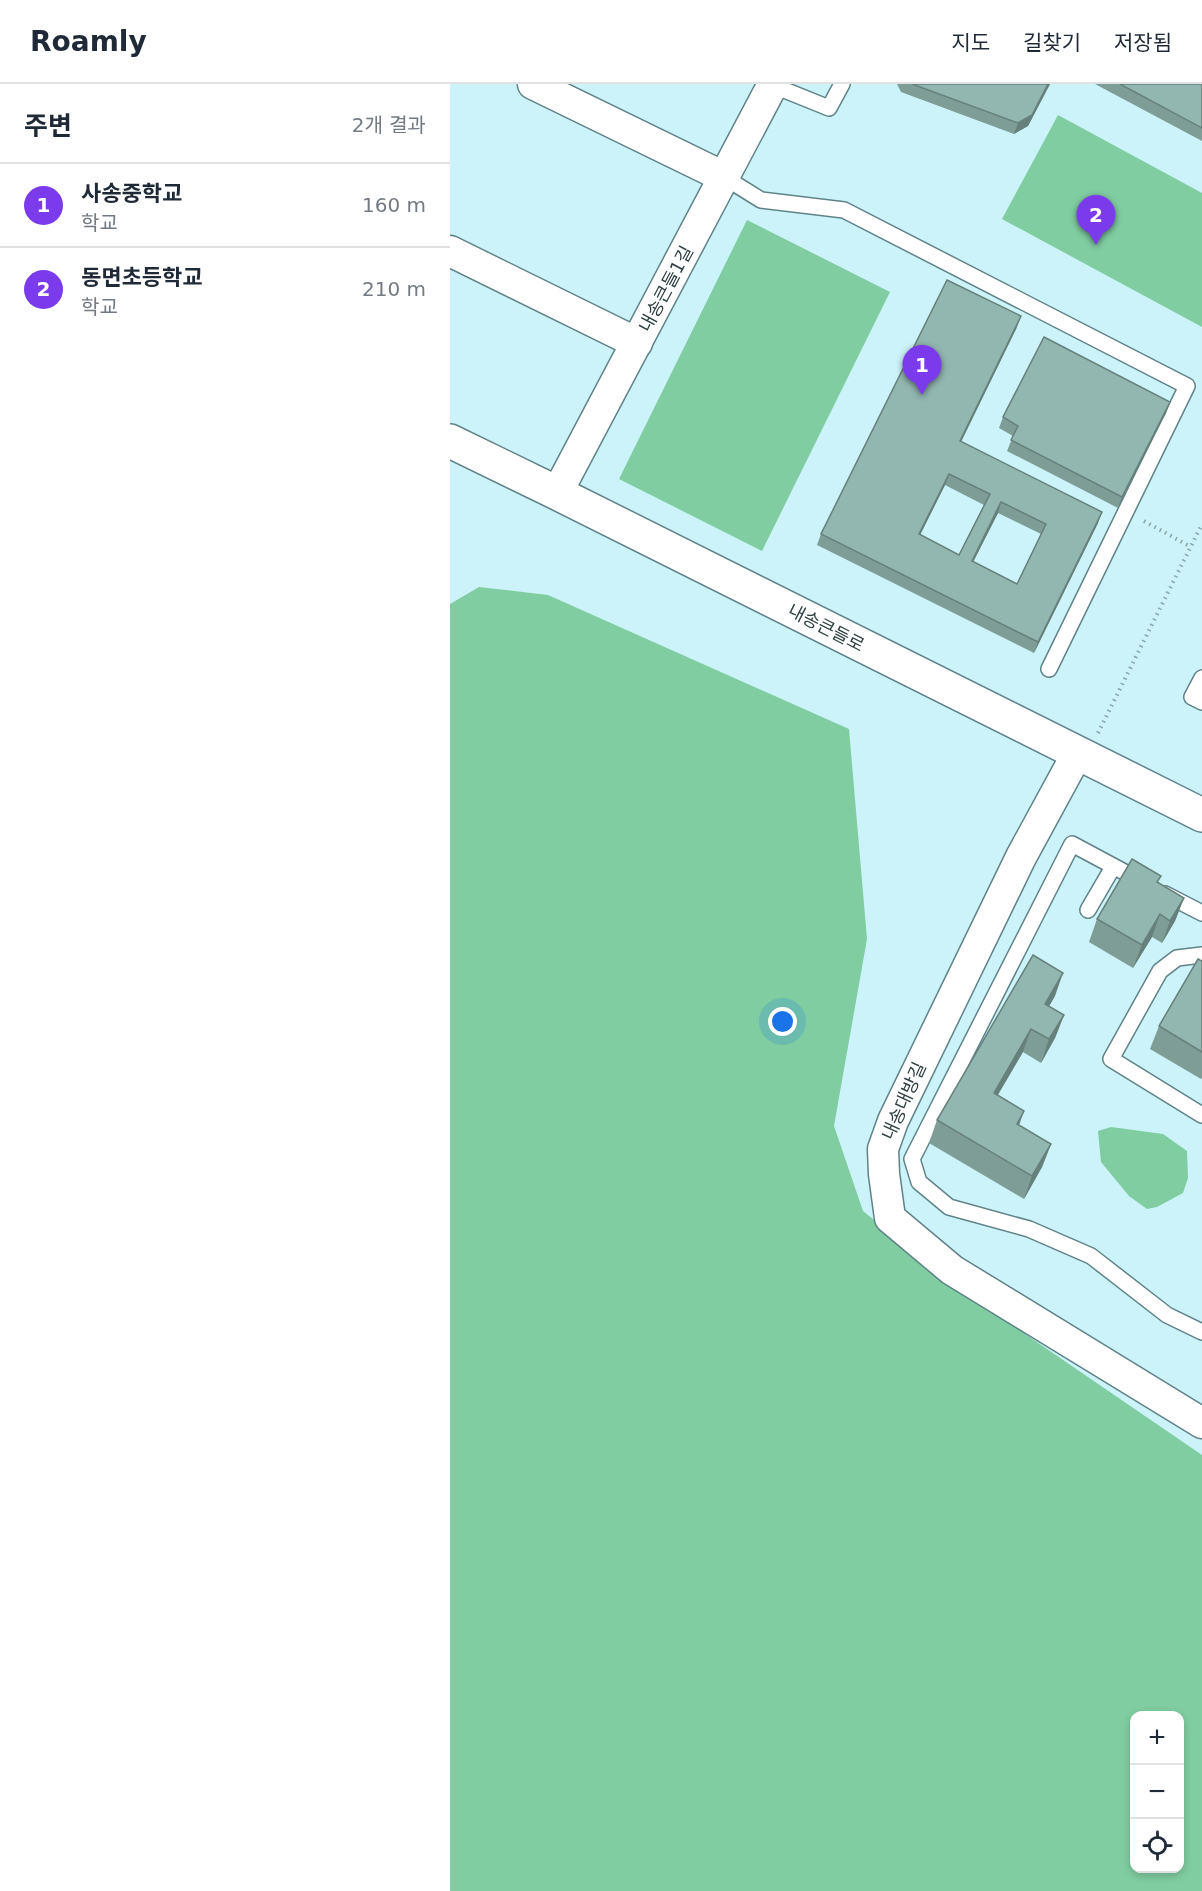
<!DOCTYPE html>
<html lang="ko">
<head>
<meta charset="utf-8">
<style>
	:root { --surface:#fff; --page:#f2f2f3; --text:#1f2937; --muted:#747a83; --line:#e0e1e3; --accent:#7c3aed }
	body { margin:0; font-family:"DejaVu Sans","Noto Sans KR",sans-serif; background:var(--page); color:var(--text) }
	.controls { position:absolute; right:18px; bottom:18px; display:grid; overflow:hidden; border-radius:12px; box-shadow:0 3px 9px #0003 }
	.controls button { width:54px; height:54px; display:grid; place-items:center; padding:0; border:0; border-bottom:2px solid var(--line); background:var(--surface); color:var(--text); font:30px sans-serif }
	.you { position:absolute; left:333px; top:938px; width:21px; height:21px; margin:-15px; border:4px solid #fff; border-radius:50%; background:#1a73e8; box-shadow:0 0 0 9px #1a73e833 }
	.badge { display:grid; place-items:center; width:39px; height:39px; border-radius:50%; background:var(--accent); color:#fff; font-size:20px; font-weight:700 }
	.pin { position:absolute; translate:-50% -50px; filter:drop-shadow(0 2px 3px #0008) }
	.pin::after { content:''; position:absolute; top:32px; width:21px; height:18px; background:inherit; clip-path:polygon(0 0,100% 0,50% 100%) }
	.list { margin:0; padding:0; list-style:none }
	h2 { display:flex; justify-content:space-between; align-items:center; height:78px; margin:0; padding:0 24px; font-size:26px }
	h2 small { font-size:20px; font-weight:400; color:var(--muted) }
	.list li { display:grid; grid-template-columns:39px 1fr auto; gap:18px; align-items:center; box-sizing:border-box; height:84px; padding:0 24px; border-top:2px solid var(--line) }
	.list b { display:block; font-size:22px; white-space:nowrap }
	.list p { margin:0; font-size:20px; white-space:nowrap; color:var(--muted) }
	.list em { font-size:20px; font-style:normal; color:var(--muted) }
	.icon { flex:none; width:33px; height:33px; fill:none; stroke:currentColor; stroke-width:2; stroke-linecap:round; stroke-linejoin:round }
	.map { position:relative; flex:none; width:752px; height:1807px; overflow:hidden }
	header { display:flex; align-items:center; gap:36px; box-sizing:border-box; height:84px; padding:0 30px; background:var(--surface); border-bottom:2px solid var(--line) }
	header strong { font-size:28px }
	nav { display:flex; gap:33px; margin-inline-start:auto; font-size:21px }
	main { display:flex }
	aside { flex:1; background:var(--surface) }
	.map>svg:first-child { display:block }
	.green { fill:#80cda1; fill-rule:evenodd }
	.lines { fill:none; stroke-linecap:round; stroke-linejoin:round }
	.service-casing { stroke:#5f8388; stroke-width:18 }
	.minor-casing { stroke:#5f8388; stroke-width:33 }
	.tertiary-casing { stroke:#5f8388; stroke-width:36 }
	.path { stroke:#89a6aa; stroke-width:4; stroke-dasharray:1.5 4.5; stroke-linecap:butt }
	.service { stroke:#fff; stroke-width:15 }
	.minor { stroke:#fff; stroke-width:30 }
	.tertiary { stroke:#fff; stroke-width:33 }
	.wall { fill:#7e9d97; fill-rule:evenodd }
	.shaded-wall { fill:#66807b }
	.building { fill:#92b7b0; stroke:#66807b; stroke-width:1.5; fill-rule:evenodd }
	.labels { text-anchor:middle; stroke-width:4.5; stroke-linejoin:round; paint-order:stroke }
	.street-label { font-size:18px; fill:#304042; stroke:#fff }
</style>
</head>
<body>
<header>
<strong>Roamly</strong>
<nav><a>지도</a><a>길찾기</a><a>저장됨</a></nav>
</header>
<main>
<aside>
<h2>주변<small>2개 결과</small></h2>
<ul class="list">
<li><span class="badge">1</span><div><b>사송중학교</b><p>학교</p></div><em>160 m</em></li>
<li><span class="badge">2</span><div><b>동면초등학교</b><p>학교</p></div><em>210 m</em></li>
</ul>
</aside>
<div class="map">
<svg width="752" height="1807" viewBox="0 0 752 1807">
	<rect width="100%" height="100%" fill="#ccf3f9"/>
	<g class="green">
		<path d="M608 31 752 109V243L552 135Z"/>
		<path d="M297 136 440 208 312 467 169 395Z"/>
		<path d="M29 503 98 511 399 645 417 855 384 1042 413 1127 511 1206 752 1371V1807H0V520ZM684 1632H730V1784H684Z"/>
		<path d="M661 1043 713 1050 737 1067 738 1094 733 1109 707 1123 697 1125 679 1112 651 1078 648 1047Z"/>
	</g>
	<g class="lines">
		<defs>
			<g id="service">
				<path d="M322 1 379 24 392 0"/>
				<path d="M274 93 311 116 394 126 737 302 599 585"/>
				<path d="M752 594 742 613 752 618"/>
				<path d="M691 797 622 760 462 1075 469 1098 499 1123 579 1145 641 1172 717 1231 752 1248"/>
				<path d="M715 810 752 829"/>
				<path d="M638 826 663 783"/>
				<path d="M752 871 727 874 710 887 661 975 752 1031"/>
			</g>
			<g id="minor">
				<path d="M83 0 274 93"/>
				<path d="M0 167 187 259"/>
				<path d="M107 409 323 0"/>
				<path d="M627 670 571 773 443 1037 433 1065 434 1090 440 1134 502 1186 752 1339"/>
			</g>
			<path id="tertiary" d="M0 357 107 409 752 731"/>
		</defs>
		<use href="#service" class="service-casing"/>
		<use href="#minor" class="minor-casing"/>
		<use href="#tertiary" class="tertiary-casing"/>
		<g class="path">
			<path d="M694 437 741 463"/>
			<path d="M648 649 752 440"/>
		</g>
		<use href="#service" class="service"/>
		<use href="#minor" class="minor"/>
		<use href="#tertiary" class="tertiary"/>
	</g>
	<g class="wall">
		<path d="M447 0H600L578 42 564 50 451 8Z"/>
		<path d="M645 0H752V57Z"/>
		<path d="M567 243 511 358 648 439 584 569 367 461 371 450ZM495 401 534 421 509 471 470 451ZM548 429 591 450 567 500 523 478Z"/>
		<path d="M720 318 716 329 668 424 557 367 563 352 549 344 553 333Z"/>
		<path d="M734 814 725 837 712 859 702 853 683 884 639 858 647 835Z"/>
		<path d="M752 877V994L751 995 700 965 709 942Z"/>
		<path d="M605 912 599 922 614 931 605 954 591 979 573 968 548 1011 569 1041 601 1060 592 1083 574 1115 479 1059 487 1036Z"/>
	</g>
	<g class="shaded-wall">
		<path d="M598 0H600L578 42 564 50 568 39Z"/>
		<path d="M571 232 567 243 506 368 510 357Z"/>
		<path d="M720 318 716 329 668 424 672 413Z"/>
		<path d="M499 390 495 401 465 461 469 450Z"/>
		<path d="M551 418 548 429 518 488 522 477Z"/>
		<path d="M652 428 648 439 584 569 588 558Z"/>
		<path d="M734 814 725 837 712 859 720 837Z"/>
		<path d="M710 830 702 853 683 884 692 861Z"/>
		<path d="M613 889 605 912 587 943 595 920Z"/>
		<path d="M614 931 605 954 591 979 599 955Z"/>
		<path d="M581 945 573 968 535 1032 544 1009Z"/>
		<path d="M574 1027 566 1050 567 1040Z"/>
		<path d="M601 1060 592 1083 574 1115 582 1092Z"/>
	</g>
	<g class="building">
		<path d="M462 0H598L582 31 568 39Z"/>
		<path d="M670 0H752V44Z"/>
		<path d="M497 196 571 232 510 357 652 428 588 558 371 450ZM499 390 540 410 509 471 469 450ZM551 418 596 440 567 500 522 477Z"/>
		<path d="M594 253 720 318 672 413 561 356 568 342 553 333Z"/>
		<path d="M682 775 711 792 707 798 734 814 720 837 710 830 692 861 647 835Z"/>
		<path d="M583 871 613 889 595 920 614 931 599 955 581 945 544 1009 574 1027 567 1040 601 1060 582 1092 487 1036Z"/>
		<path d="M748 875 752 877V968L709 942Z"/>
	</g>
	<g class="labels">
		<g class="street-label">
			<text transform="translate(216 205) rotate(-62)" y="6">내송큰들1길</text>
			<text transform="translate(376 544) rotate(27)" y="6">내송큰들로</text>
			<text transform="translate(454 1017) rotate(-66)" y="6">내송대방길</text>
		</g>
	</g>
</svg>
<div class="controls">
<button>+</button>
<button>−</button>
<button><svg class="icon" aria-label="locate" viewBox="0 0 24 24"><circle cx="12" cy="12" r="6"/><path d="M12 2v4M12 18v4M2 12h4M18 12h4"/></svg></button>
</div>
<div class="you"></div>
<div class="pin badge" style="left:472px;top:311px">1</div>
<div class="pin badge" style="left:646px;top:161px">2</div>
</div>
</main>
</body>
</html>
